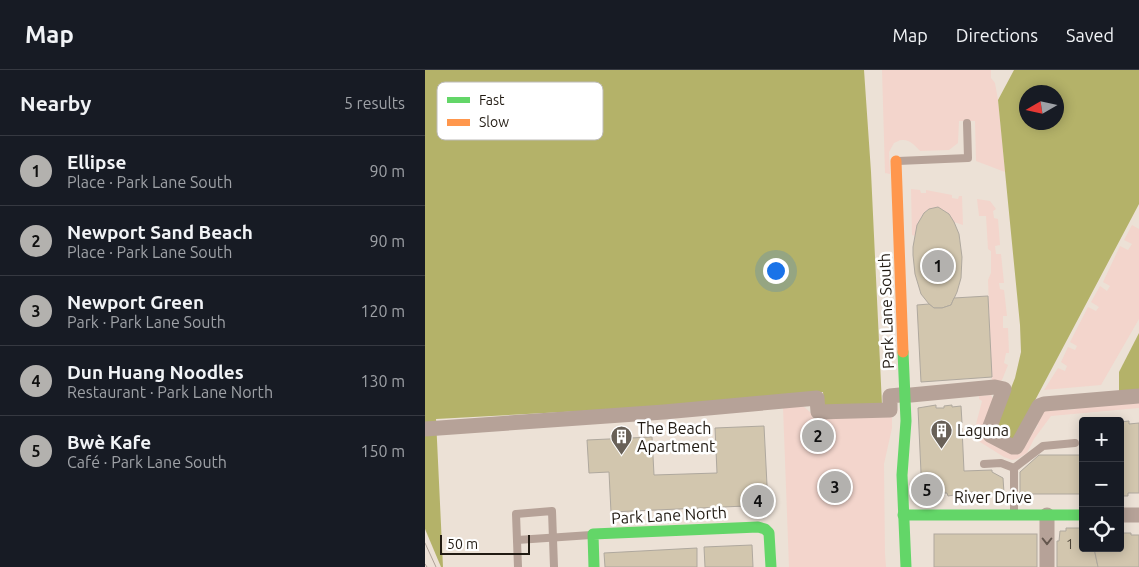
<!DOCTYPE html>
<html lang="en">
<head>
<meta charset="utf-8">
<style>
	:root { --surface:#171b24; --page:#242831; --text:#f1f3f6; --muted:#9ea1a6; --line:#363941; --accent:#b3b1ae }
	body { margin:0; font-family:Ubuntu,sans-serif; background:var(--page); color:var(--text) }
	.controls { position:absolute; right:15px; bottom:15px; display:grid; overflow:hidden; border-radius:5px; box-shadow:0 2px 12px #0003 }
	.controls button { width:45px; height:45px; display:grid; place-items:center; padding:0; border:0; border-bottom:1px solid var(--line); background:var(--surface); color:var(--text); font:25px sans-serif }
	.compass { position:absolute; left:594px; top:15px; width:45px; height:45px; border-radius:50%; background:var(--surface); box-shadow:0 2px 12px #0003; rotate:261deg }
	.scale { position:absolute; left:15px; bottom:12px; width:90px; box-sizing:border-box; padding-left:5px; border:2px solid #211a12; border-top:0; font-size:14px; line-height:18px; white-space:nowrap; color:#211a12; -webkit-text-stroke:4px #fff; paint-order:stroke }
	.you { position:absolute; left:350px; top:200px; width:18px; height:18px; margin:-12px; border:4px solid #fff; border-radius:50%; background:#1a73e8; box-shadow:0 0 0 8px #1a73e833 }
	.badge { display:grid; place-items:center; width:32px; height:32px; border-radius:50%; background:var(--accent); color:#111; font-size:16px; font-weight:700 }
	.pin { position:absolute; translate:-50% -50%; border:2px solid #fff; box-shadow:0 1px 5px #0006 }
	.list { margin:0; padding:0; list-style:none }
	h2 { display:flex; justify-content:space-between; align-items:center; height:65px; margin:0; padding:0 20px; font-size:21px }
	h2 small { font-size:16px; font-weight:400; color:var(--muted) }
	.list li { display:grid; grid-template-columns:32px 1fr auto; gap:15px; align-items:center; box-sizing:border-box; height:70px; padding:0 20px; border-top:1px solid var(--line) }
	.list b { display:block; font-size:19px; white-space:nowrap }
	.list p { margin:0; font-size:16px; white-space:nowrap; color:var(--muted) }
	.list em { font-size:16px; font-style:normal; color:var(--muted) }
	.icon { flex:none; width:28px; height:28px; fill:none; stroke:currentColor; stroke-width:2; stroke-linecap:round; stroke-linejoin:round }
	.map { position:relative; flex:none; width:714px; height:497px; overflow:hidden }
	header { display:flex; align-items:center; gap:30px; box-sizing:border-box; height:70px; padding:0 25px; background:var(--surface); border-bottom:1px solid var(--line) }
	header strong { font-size:24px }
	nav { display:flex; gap:28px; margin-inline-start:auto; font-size:18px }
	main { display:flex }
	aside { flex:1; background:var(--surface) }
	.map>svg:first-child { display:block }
	.green { fill:#f3d5cc }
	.water { fill:#b4b269; fill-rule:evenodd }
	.pier { fill:#ece1d6 }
	.building { fill:#d2c6ae; stroke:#afa89e }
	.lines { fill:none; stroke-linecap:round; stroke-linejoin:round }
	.lane { stroke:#b6a298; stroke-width:8 }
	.street { stroke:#b6a298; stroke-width:15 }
	.fast { stroke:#63d668; stroke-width:11 }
	.slow { stroke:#ff974d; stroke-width:11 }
	.tram { stroke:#aea097; stroke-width:1 }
	.oneway { stroke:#64574e }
	.labels { text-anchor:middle; stroke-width:5; stroke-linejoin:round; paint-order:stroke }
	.number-label { font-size:14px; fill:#4d4539 }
	.street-label { font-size:16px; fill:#211a12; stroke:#fff }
	.poi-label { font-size:16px; fill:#211a12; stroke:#fff; text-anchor:start }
	.key { fill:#fff; stroke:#bcbab8; stroke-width:1 }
	.key-label { font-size:14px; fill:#211a12 }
</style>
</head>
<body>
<header>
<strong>Map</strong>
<nav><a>Map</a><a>Directions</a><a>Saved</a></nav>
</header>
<main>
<aside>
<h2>Nearby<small>5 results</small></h2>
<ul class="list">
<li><span class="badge">1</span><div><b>Ellipse</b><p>Place · Park Lane South</p></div><em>90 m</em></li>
<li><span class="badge">2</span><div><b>Newport Sand Beach</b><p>Place · Park Lane South</p></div><em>90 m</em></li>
<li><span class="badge">3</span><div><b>Newport Green</b><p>Park · Park Lane South</p></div><em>120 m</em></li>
<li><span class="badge">4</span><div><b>Dun Huang Noodles</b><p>Restaurant · Park Lane North</p></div><em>130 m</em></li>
<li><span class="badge">5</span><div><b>Bwè Kafe</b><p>Café · Park Lane South</p></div><em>150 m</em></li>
</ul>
</aside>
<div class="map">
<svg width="714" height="497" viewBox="0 0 714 497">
	<rect width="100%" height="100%" fill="#ece1d6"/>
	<g class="green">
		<path d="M457 0H566V8L570 13 573 30 580 102 551 91 550 51H534L533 73 524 80 495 81C491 76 484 69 477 70 474 70 472 72 469 73L464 82 465 104 460 103Z"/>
		<path d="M486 119 495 120 496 123H501V120L527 125V128L533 129 534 126H537L538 155 529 152 524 144 513 137C510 138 507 138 504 139 495 143 492 157 490 166L487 165Z"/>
		<path d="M552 129 565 131 571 139 568 141 569 148 573 149 575 175 570 176 571 184H576L579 213H574L575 219 579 220 582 246H578V258H583L584 283H581L579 293 583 295 577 310 567 314 563 210 566 203V181L563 179 561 146H554Z"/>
		<path d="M707 155 714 159V249L676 315 619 320 633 298 640 301 642 296 636 292 643 277 650 280 652 276 645 272 663 237 671 241 674 237 666 232 675 216 682 221 685 216 678 212 695 176 703 180 707 174 699 170Z"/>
		<path d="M566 325 568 329 608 363 613 355 610 352 617 339 643 337V340L651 339V335L714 330V338L626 346 609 369 602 383 592 389 587 390 579 387 555 372 552 367 550 358 557 331 554 329V326Z"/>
		<path d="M358 337H379L385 342 388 348 467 347V358L459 394 460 484 461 497H364Z"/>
	</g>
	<g class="water">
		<path d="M0 0H439L446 102 457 335 399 336 398 322 361 324 267 335 11 349 18 497H0Z"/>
		<path d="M589 0H714V134L588 372 569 361 590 308 596 282 595 255 573 30ZM602 22H632V52H602Z"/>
		<path d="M714 263V323L694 325V302Z"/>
	</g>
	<path class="pier" d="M0 459 16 497H0Z"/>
	<g class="building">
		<path d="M513 137 524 144 529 152 534 164 537 187 536 208 532 222 526 235 517 238H509L504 234 496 224 490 204 488 185V177L492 155 499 143 504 139Z"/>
		<path d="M563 226 567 307 496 312 492 235 504 234 509 238H517L526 235 529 228Z"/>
		<path d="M511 335V338H519V336L527 335V337L536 336 537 353H535L536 358H537L539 401 567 400V402L578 408 579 423H572V424H556V425L549 426 548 422 529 423V425L523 426 522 423H515V426H507V423L497 424 493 338Z"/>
		<path d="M704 351V354L714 353V423H703V426H695V352Z"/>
		<path d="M339 356 343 435 186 442 184 402 164 403 162 370 227 367 229 405 292 403 290 358Z"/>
		<path d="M614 385H658V424H595V402Z"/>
		<path d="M641 458H658V478H669L673 497H632V471H634L635 461H641Z"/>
		<path d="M697 463H706V465H714V497H673L669 478H695V464H697Z"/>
		<rect x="509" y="464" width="103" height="33"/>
		<path d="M327 475 328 497H280L279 477Z"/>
		<path d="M272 478V497H180L179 483Z"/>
	</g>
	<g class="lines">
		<g class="lane">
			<path d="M473 91 543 88 542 53"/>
			<path d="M559 394 576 393 589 398"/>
			<path d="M589 443V398L618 376 650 373"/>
			<path d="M92 470 166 465"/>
			<path d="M93 497 91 444 127 441 129 497"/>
		</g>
		<g class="street">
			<path d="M486 325 570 317 579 319 564 359V363L565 365 588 377H591L593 374 614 336 619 334 714 326"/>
			<path d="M0 359 239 342 392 328 393 342 465 340V326L475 325"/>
			<path d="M695 445H714"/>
			<path d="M622 497V445"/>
		</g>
		<g class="fast">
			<path d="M478 282 481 351 477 405 481 497"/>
			<path d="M478 445H658"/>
			<path d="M169 497 168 464 333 457 340 459 344 463 346 497"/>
		</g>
		<path class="slow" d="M471 91 478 282"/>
		<g class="tram">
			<path d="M0 473 11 497"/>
			<path d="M0 494 2 497"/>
		</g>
	</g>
	<defs><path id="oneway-chevron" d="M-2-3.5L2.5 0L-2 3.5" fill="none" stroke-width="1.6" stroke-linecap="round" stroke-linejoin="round" transform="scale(1.25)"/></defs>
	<use class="oneway" href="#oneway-chevron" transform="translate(622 471) rotate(90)"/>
	<defs>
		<symbol id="building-pin" viewBox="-11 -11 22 30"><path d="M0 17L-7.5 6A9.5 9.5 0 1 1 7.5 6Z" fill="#686057" stroke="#fff"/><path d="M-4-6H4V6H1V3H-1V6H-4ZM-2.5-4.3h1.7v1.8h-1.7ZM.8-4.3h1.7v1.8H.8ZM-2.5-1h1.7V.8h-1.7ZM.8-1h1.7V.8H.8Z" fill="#fff"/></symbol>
	</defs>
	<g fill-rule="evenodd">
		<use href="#building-pin" x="504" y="348" width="25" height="34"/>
		<use href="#building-pin" x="184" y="354" width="25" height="34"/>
	</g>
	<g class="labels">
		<g class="number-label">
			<text x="645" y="479">1</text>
		</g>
		<g class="street-label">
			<text transform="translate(461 241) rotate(-92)" y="6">Park Lane South</text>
			<text x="568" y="433">River Drive</text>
			<text transform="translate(244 445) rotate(-3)" y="6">Park Lane North</text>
		</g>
		<g class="poi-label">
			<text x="212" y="364">The Beach<tspan x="212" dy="18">Apartment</tspan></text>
			<text x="532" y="366">Laguna</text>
		</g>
	</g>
	<rect x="12" y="12" width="166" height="58" rx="8" class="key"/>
	<rect x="22" y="27" width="23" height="6" fill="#63d668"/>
	<rect x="22" y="49" width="23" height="7" fill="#ff974d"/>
	<g class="key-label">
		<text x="54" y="35">Fast</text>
		<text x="54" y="57">Slow</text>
	</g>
</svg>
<div class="controls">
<button>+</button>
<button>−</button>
<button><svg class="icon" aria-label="locate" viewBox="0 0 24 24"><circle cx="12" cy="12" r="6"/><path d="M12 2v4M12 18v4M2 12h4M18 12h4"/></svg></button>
</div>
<svg class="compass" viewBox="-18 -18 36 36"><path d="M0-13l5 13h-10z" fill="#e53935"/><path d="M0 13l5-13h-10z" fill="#9ea1a6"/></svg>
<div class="scale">50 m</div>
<div class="you"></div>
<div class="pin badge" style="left:513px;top:196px">1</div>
<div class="pin badge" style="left:393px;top:366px">2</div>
<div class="pin badge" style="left:410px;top:417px">3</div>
<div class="pin badge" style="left:333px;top:431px">4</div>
<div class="pin badge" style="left:502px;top:420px">5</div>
</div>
</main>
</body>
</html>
